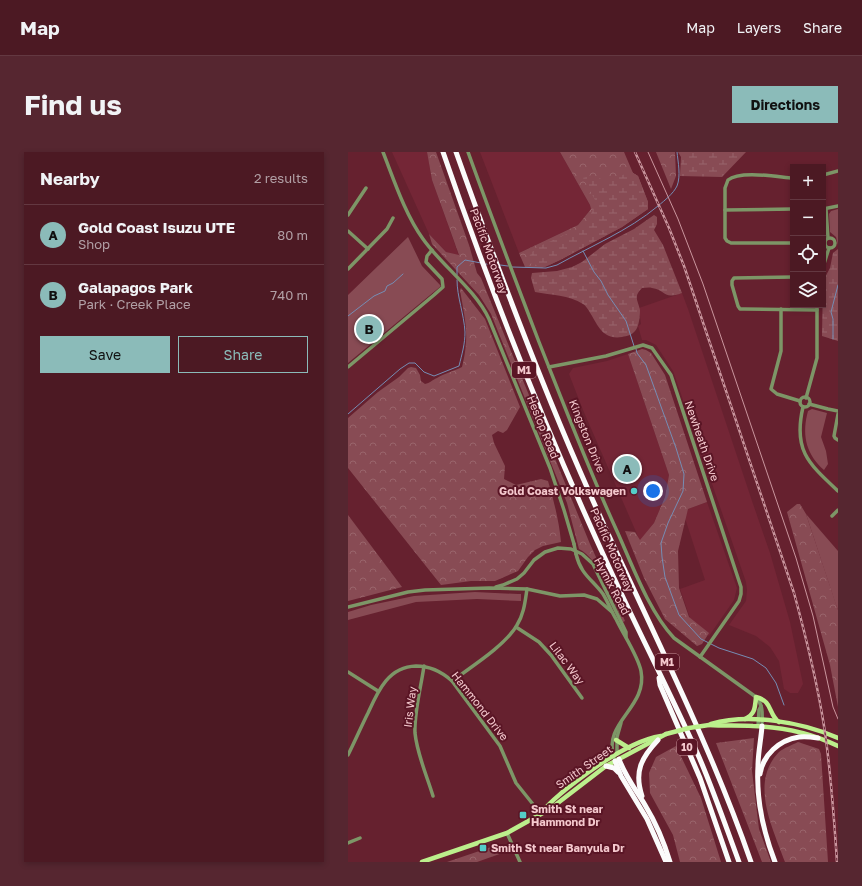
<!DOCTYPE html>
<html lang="en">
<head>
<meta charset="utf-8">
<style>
	:root { --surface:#4c1923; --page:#562630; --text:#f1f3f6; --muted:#b2a0a6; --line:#633841; --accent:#8bbbb9 }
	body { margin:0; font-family:"Golos Text",sans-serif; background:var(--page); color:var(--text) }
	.controls { position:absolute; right:12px; top:12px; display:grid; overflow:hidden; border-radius:0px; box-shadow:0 2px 6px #0003 }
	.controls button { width:36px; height:36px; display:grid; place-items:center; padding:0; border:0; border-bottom:1px solid var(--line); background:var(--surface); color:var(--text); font:20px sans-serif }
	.you { position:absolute; left:305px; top:339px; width:14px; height:14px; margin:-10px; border:3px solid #fff; border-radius:50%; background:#1a73e8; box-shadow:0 0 0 6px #1a73e833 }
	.badge { display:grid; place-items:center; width:26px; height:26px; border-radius:50%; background:var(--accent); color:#111; font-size:13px; font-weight:700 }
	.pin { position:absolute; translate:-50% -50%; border:2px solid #fff; box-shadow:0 1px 4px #0006 }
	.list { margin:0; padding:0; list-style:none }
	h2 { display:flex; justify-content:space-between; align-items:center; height:52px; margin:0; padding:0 16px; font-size:17px }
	h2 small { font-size:13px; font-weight:400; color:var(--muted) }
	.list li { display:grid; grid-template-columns:26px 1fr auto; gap:12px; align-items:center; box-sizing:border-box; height:60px; padding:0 16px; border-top:1px solid var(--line) }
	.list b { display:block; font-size:15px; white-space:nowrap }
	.list p { margin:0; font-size:13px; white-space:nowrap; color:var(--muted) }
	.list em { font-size:13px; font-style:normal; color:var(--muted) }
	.actions { display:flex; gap:8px; padding:12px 16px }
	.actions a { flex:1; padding:9px 0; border:1px solid var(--accent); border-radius:0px; text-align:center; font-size:14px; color:var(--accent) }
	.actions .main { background:var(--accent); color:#111 }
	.icon { flex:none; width:22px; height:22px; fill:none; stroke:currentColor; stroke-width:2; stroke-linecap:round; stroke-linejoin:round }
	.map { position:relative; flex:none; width:490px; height:710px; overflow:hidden; border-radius:0px }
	header { display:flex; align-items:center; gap:24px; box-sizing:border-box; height:56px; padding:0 20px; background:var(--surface); border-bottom:1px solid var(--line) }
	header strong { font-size:19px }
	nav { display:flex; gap:22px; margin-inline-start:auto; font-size:14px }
	.intro { display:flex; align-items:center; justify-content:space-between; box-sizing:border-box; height:96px; padding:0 24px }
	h1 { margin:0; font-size:28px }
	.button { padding:10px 18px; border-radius:0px; background:var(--accent); color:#111; font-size:14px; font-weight:700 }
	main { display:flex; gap:24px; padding:0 24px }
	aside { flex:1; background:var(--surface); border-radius:0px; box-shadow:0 2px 6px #0003 }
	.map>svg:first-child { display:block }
	.built { fill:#742636 }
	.forest { fill:url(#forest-crowns) }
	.wetland { fill:url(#wetland-marsh) }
	.park { fill:#884b54 }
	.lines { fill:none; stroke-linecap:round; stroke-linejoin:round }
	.stream { stroke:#768db4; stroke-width:1 }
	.minor { stroke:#7d9667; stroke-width:3.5 }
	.major { stroke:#bcef8c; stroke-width:4.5 }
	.highway { stroke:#fbfbfb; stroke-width:5 }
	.tram { stroke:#ca969e; stroke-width:1 }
	.rail-casing { stroke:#ca969e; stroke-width:2.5 }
	.rail { stroke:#5a1525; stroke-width:1; stroke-dasharray:3; stroke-linecap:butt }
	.minor-bridge { stroke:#7d9667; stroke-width:3.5 }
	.major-bridge { stroke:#bcef8c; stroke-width:4.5 }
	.poi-dot { fill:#54cdc8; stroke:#5a1525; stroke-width:1.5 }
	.labels { text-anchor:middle; stroke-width:4; stroke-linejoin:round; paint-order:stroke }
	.shield { fill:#5a1525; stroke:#c6939b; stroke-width:1 }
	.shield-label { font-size:10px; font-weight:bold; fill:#f5c9ce }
	.street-label { font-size:11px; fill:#f5c9ce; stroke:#5a1525 }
	.poi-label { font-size:11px; font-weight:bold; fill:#f5c9ce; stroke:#5a1525; text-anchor:start }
</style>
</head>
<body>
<header>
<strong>Map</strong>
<nav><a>Map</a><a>Layers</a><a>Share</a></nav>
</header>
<div class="intro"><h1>Find us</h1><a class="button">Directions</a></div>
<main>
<aside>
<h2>Nearby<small>2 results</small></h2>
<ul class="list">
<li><span class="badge">A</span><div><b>Gold Coast Isuzu UTE</b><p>Shop</p></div><em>80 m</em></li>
<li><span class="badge">B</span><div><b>Galapagos Park</b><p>Park · Creek Place</p></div><em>740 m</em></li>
</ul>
<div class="actions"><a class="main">Save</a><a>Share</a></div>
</aside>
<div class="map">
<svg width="490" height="710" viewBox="0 0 490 710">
	<defs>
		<pattern id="forest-crowns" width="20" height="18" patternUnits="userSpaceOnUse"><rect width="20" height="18" fill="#884b54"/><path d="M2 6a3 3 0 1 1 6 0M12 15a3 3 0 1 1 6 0" fill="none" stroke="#99646b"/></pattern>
		<pattern id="wetland-marsh" width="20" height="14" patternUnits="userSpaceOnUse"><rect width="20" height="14" fill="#884b54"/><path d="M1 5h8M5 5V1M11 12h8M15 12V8" fill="none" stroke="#99646b"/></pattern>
	</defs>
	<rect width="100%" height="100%" fill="#66212f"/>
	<g class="built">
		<path d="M44 0H79L84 28 111 104 98 100 81 82Z"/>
		<path d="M132 0H212L242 53 243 57 230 73 171 101Z"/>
		<path d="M334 141 340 157 404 349 422 401 442 470 455 532 450 541H442L436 537 431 509 422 495 408 484 381 473 398 449 399 438 398 430 325 219 308 193 298 188H294L290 174 293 172 291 156Z"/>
		<path d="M280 202 321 323 317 345 306 371 292 389 235 258 221 222 225 216 259 209Z"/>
		<path d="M359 350 389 436 386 448 361 484 342 466 332 437 357 428 337 366 340 357Z"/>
	</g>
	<g class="forest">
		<path d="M79 0H88L121 93 129 121 133 126 242 392 277 469 275 470C265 449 252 407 231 397L219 351 143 162 131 143 84 92 81 82 98 100 111 103 84 28Z"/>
		<path d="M212 0H276L285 21 290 24 300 50V57L274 75 212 108 194 116 177 115 171 101 230 73 243 57 242 53Z"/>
		<path d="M308 0H327L328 24 323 37Z"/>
		<path d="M113 136 137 167 172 255 159 278 155 281 150 279 144 283 146 291 157 314 156 327 168 333 193 327 200 329C206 349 211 369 213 390L195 394 187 398 180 405 170 419 147 429H123L93 433 0 316V266L30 240 51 225 60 216 63 215 68 216 72 223 73 229 77 232C82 231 84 228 89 226 97 221 106 219 114 215 122 183 117 168 112 138Z"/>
		<path d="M294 197 298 198 303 201 317 223 359 350 340 357 330 399 331 436 341 465 361 481 354 492 349 494 317 467 296 426 277 379 287 380 292 388 306 371 317 345 321 323 280 202Z"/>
		<path d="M449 352H452L458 362 490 458V555L482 513 439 360Z"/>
		<path d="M0 363 54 435 0 449Z"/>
		<path d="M406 586 404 619 411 677 423 710H414L368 591Z"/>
		<path d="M450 590 471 597 473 602 480 710H437C425 676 401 631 431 600 436 596 444 593 450 590Z"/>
		<path d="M328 594 353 646 373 710H332L325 683 302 641 301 621 308 605Z"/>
		<path d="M149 693 158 695 160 699 129 710H99Z"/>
	</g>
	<g class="wetland">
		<path d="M330 0H398L374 25 332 24 333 5Z"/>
		<path d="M283 20 290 24 300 50V57L274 75 212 108 197 115 184 112 180 110V106L185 99 192 94 234 75 240 68 247 53V48L235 26 244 23 258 29Z"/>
		<path d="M306 63 309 65V72L306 78 315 93 334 141C315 148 318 138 304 136 301 135 297 136 294 136 285 145 290 148 292 158 292 164 291 175 287 179 284 183 279 184 274 185 254 188 250 173 241 159 239 156 237 153 235 152 221 143 203 143 187 140L183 126 184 121 209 119 224 115 234 110 257 92 286 77Z"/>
		<path d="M490 97V189L474 184 475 129 482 116 485 101Z"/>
	</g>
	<g class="park">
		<path d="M490 57V93L488 85 482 80 481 62 483 59Z"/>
		<path d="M60 85 74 114 93 134 0 211V143Z"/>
		<path d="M464 257 479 261 473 285 478 299 480 312 476 318C459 303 454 285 459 263L460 259Z"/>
		<path d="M458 362 490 399V458L487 450Z"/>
		<path d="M127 440 170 442H173V449L129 447 68 450 0 468V460L23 453 66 444Z"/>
	</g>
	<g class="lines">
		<g class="stream">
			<path d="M235 99 246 120 253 129 260 143 278 169 286 194"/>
			<path d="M138 112 147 113"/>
			<path d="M152 113 160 114"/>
			<path d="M164 115 198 116 209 113C243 94 280 79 310 54 317 48 325 42 329 34 333 24 330 10 329 0"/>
			<path d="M109 123V115L117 108 133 111"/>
			<path d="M0 164 26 144 37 139 39 134 45 131 55 122"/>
			<path d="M485 187V167L483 160 490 133"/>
			<path d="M288 197 289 201 298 213 328 296 336 322 335 339 320 371 313 391 314 405 317 425 331 463 353 487 371 496 405 507 418 516 428 531 436 553"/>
			<path d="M0 262 52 217 61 211H67L76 220 86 224 111 214C114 202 117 192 117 180 116 162 109 145 109 128"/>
		</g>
		<g class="minor">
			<path d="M35 0C46 28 57 62 75 87 94 114 127 137 141 167L202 316 216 358 226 392"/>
			<path d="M120 0C143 64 167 127 191 190 216 253 240 316 268 377 284 412 300 458 326 486L408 545C416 554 414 563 414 574"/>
			<path d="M475 23 490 19"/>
			<path d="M445 26C430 25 392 18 380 28L377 36V86L379 89 383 91H445"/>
			<path d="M475 57 490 54"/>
			<path d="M478 57 480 86"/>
			<path d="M377 58 445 57"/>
			<path d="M0 63 18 36"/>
			<path d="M0 79 20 97"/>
			<circle cx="482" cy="91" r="5"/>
			<path d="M475 115 481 96"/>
			<path d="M0 117 39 77 45 66"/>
			<path d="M445 125 386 126 384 129V133L390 154 392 157H396L469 158"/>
			<path d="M433 157V199L423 237 429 242 452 249"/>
			<path d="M0 215 86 143 95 135 94 127 78 110 79 104 84 98"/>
			<path d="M201 215 258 204 295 193 304 196 323 223 393 435V442L391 449 352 505"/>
			<circle cx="457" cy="250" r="5"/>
			<path d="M458 246 469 206V153"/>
			<path d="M461 252 480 257 490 259"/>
			<path d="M455 255C445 298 460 311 490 339"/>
			<path d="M490 262 486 284 487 286 490 288"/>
			<path d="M484 364 490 358"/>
			<path d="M228 402C233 423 244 427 255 442 260 450 263 459 268 467 275 482 290 504 293 519 300 556 254 570 266 606"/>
			<path d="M148 435 155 433 169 427 176 421 186 408 197 400 210 396 223 397 234 402 245 412 278 480V485"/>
			<path d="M0 455 60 440 77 438 141 436 179 437 212 444 236 443 249 447 264 460"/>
			<path d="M168 475 191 490 203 503 234 546"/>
			<path d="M76 514C73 535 66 561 67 581 69 602 79 624 85 644"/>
			<path d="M0 520 30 539"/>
			<path d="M104 529C123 515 158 493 169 473 176 462 177 450 179 437"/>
			<path d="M410 574 411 558 413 554"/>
			<path d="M269 602V585L273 571"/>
			<path d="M0 603C7 589 13 575 20 561 30 539 40 515 68 514 82 514 93 519 104 529L152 594 168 631 192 661"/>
			<path d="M159 681 172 710"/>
			<path d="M0 691 12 686"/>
		</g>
		<g class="major">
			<path d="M397 567C407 562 407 556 408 545 425 549 420 562 431 570"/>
			<path d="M363 572C401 561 454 570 490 586"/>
			<path d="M361 573C376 574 391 573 405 574 435 575 463 581 490 594"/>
			<path d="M268 588 281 596"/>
			<path d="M195 659C201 651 209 645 217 638 242 618 281 589 313 584"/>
			<path d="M74 710 159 681 202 657 258 614 318 582"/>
		</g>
		<g class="highway">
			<path d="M95 0C143 140 198 278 260 413 289 477 322 540 351 605 366 640 378 675 391 710"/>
			<path d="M108 0C149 115 192 230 242 342 296 464 359 583 403 710"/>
			<path d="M311 526 312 533 352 626 381 710"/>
			<path d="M414 574C413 588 410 601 410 614 408 647 415 679 427 710"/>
			<path d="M271 607C277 624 288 638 297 653 308 671 316 690 322 710"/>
			<path d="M267 609 273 624 299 667 318 710"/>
			<path d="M258 614 266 616 270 620"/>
			<path d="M412 622C415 603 431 588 451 585 457 584 464 585 470 586"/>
			<path d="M294 644C286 620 293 606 310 588"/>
		</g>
		<path class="tram" d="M300 0 330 67 355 132 448 406 465 464 485 555 490 567"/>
		<defs>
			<path id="rail" d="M287 0 321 76 336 114 446 441C458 485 469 529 476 574 483 619 486 665 489 710"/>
		</defs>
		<use href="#rail" class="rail-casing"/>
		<use href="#rail" class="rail"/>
		<path class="minor-bridge" d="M226 392 228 402"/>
		<path class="major-bridge" d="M318 582 341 576 361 573"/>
	</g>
	<g class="poi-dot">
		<circle cx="286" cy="339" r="4"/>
		<rect x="171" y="659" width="8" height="8" rx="2"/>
		<rect x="131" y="692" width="8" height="8" rx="2"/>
	</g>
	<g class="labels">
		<g class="shield">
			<rect x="164" y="210" width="24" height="16" rx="3"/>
			<rect x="307" y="502" width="24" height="16" rx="3"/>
			<rect x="329" y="587" width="20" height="16" rx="3"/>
		</g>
		<g class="shield-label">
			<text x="176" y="222">M1</text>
			<text x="319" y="514">M1</text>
			<text x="339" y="599">10</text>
		</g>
		<g class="street-label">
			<text transform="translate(141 99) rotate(70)" y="4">Pacific Motorway</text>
			<text transform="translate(195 275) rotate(68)" y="4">Heslop Road</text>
			<text transform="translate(239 284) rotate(68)" y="4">Kingston Drive</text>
			<text transform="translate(354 289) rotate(71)" y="4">Newheath Drive</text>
			<text transform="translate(264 398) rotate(66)" y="4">Pacific Motorway</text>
			<text transform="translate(264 434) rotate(62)" y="4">Hymix Road</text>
			<text transform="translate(219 511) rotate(53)" y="4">Lilac Way</text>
			<text transform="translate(132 554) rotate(52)" y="4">Hammond Drive</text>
			<text transform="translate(62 555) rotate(-83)" y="4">Iris Way</text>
			<text transform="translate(236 615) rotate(-35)" y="4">Smith Street</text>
		</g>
		<g class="poi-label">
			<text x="278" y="343" text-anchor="end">Gold Coast Volkswagen</text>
			<text x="183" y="661">Smith St near<tspan x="183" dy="13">Hammond Dr</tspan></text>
			<text x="143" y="700">Smith St near Banyula Dr</text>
		</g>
	</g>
</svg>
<div class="controls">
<button>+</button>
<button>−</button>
<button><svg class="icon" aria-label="locate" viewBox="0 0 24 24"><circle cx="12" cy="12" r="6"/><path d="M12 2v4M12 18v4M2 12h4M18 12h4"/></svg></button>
<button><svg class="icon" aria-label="layers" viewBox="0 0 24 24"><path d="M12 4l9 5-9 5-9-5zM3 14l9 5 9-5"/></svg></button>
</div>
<div class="you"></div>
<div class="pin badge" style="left:279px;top:317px">A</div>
<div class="pin badge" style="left:21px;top:177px">B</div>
</div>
</main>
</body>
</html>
